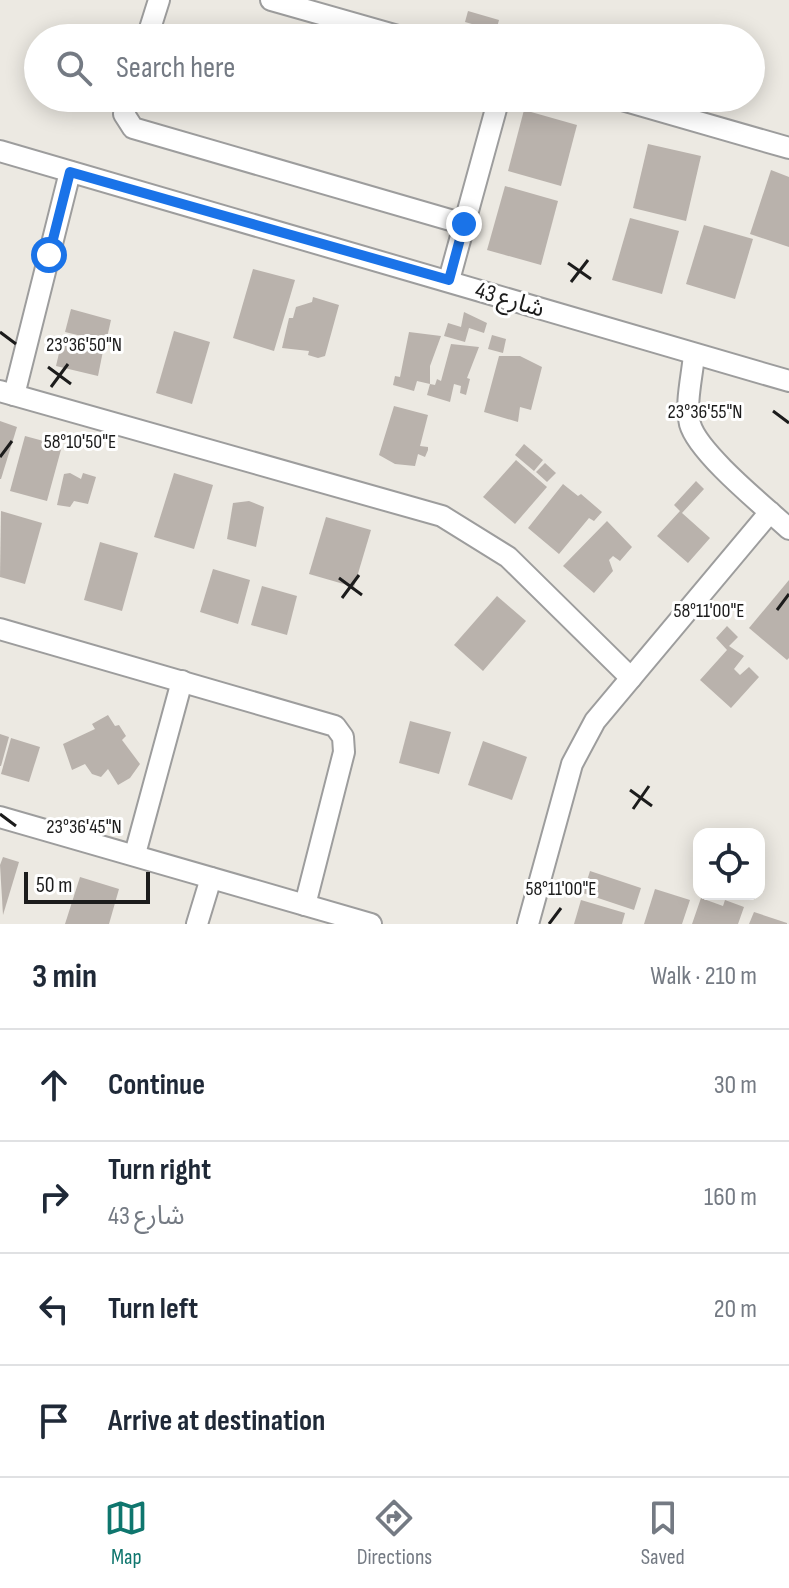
<!DOCTYPE html>
<html lang="en">
<head>
<meta charset="utf-8">
<style>
	:root { --surface:#fff; --page:#f6f6f7; --text:#1f2937; --muted:#747a83; --line:#e0e1e3; --accent:#0f766e }
	body { margin:0; font-family:"Sofia Sans Condensed","Noto Sans Arabic",sans-serif; background:var(--page); color:var(--text) }
	.controls { position:absolute; right:24px; bottom:24px; display:grid; overflow:hidden; border-radius:16px; box-shadow:0 4px 20px #0003 }
	.controls button { width:72px; height:72px; display:grid; place-items:center; padding:0; border:0; border-bottom:2px solid var(--line); background:var(--surface); color:var(--text); font:40px sans-serif }
	.scale { position:absolute; left:24px; bottom:20px; width:126px; box-sizing:border-box; padding-left:8px; border:4px solid #1c1c1c; border-top:0; font-size:22px; line-height:28px; white-space:nowrap; color:#1c1c1c; -webkit-text-stroke:6px #fff; paint-order:stroke }
	.stop { position:absolute; width:24px; height:24px; margin:-18px; border:6px solid #1a73e8; border-radius:50%; background:#fff }
	.stop.end { background:#1a73e8; border-color:#fff; box-shadow:0 2px 8px #0008 }
	.list { margin:0; padding:0; list-style:none }
	h2 { display:flex; justify-content:space-between; align-items:center; height:104px; margin:0; padding:0 32px; font-size:34px }
	h2 small { font-size:26px; font-weight:400; color:var(--muted) }
	.list li { display:grid; grid-template-columns:52px 1fr auto; gap:24px; align-items:center; box-sizing:border-box; height:112px; padding:0 32px; border-top:2px solid var(--line) }
	.list b { display:block; font-size:30px; white-space:nowrap }
	.list p { margin:0; font-size:26px; white-space:nowrap; color:var(--muted) }
	.list em { font-size:26px; font-style:normal; color:var(--muted) }
	.icon { flex:none; width:44px; height:44px; fill:none; stroke:currentColor; stroke-width:2; stroke-linecap:round; stroke-linejoin:round }
	.map { position:relative; flex:none; width:789px; height:924px; overflow:hidden }
	.search { position:absolute; background:var(--surface); box-shadow:0 4px 20px #0003; left:24px; right:24px; top:24px; height:88px; display:flex; align-items:center; gap:20px; box-sizing:border-box; padding:0 28px; border-radius:44px; color:var(--muted); font-size:30px }
	.sheet { height:552px; background:var(--surface) }
	nav { display:flex; justify-content:space-around; align-items:center; box-sizing:border-box; height:112px; border-top:2px solid var(--line); background:var(--surface); font-size:22px; color:var(--muted) }
	nav a { display:grid; justify-items:center; gap:4px }
	nav .on { color:var(--accent) }
	.map>svg:first-child { display:block }
	.building { fill:#b9b2ac }
	.lines { fill:none; stroke-linecap:round; stroke-linejoin:round }
	.minor-casing { stroke:#9d9d9d; stroke-width:24 }
	.minor { stroke:#fff; stroke-width:20 }
	.route { stroke:#1a73e8; stroke-width:10 }
	.ticks { fill:none; stroke:#1c1c1c; stroke-width:3 }
	.labels { text-anchor:middle; stroke-width:6; stroke-linejoin:round; paint-order:stroke }
	.street-label { font-size:24px; fill:#1c1c1c; stroke:#fff }
	.ticks-label { font-size:20px; text-anchor:middle; fill:#1c1c1c; stroke:#fff; stroke-width:6; stroke-linejoin:round; paint-order:stroke }
</style>
</head>
<body>
<div class="map">
<svg width="789" height="924" viewBox="0 0 789 924">
	<rect width="100%" height="100%" fill="#ece9e2"/>
	<g class="building">
		<path d="M468 11 499 20 496 31 465 22Z"/>
		<path d="M189 29 214 37V38H186Z"/>
		<path d="M185 98H222L218 109Z"/>
		<path d="M524 110 577 125 561 186 508 171Z"/>
		<path d="M648 144 701 156 686 221 633 208Z"/>
		<path d="M771 170 789 177V247L750 234Z"/>
		<path d="M505 186 558 201 541 265 487 250Z"/>
		<path d="M630 218 679 231 662 294 612 280Z"/>
		<path d="M704 225 753 239 735 299 686 284Z"/>
		<path d="M253 269 295 280 274 351 233 338Z"/>
		<path d="M313 297 339 305 325 356 318 358 308 355 309 351 282 348 289 318H293L296 307 312 302Z"/>
		<path d="M71 309 111 320 106 342 65 332Z"/>
		<path d="M464 312 487 323 484 333 469 328 465 342 444 336 448 323 461 327Z"/>
		<path d="M174 331 210 342 192 404 156 393Z"/>
		<path d="M409 332 441 336 430 366V384L435 385 437 379 441 381 451 344 479 347 467 378 470 379 466 395 460 393 461 386 454 384 450 402 427 395 430 384 417 381 414 391 393 385 395 376 400 377Z"/>
		<path d="M492 335 506 339 503 353 488 349Z"/>
		<path d="M63 336 104 346 98 376 56 366Z"/>
		<path d="M499 356H520L542 367 531 410 520 407 518 422 484 412Z"/>
		<path d="M394 406 428 415 420 446 428 447V450L425 457 418 454 415 466 395 464 379 455Z"/>
		<path d="M0 421 17 427 1 479H0Z"/>
		<path d="M25 436 62 446 47 501 10 491Z"/>
		<path d="M524 444 543 460 534 471 515 455Z"/>
		<path d="M516 460 547 487 515 524 483 497Z"/>
		<path d="M545 463 556 473 547 482 536 472Z"/>
		<path d="M70 473 81 479 83 473 96 477 88 504 74 501 70 507 57 505 64 474Z"/>
		<path d="M174 473 213 485 194 549 154 537Z"/>
		<path d="M696 481 704 489 682 513 710 538 688 563 657 536 680 511 674 505Z"/>
		<path d="M563 484 578 496 581 494 602 512 594 521 589 518 559 554 528 528Z"/>
		<path d="M249 501 264 507 256 547 227 539 233 503Z"/>
		<path d="M1 511 42 523 25 584 0 577Z"/>
		<path d="M326 517 371 530 354 587 309 574Z"/>
		<path d="M607 521 632 547 620 561 613 556 609 560 613 571 594 593 563 566Z"/>
		<path d="M100 542 138 553 122 611 84 600Z"/>
		<path d="M213 569 250 580 238 624 200 612Z"/>
		<path d="M789 580V658L787 660 749 628Z"/>
		<path d="M262 586 297 596 287 635 251 625Z"/>
		<path d="M497 596 526 621 483 671 454 645Z"/>
		<path d="M727 626 738 637 729 646 744 656 734 669 740 675 749 667 759 677 731 708 700 680 727 650 716 638Z"/>
		<path d="M108 715 115 726 119 725 126 736 122 740 140 764 130 778 118 785 108 769 101 777 92 774 85 764 72 770 63 744 95 729 92 724Z"/>
		<path d="M410 721 451 732 439 774 399 763Z"/>
		<path d="M0 734 9 737 1 766H0Z"/>
		<path d="M11 738 40 747 29 782 1 774Z"/>
		<path d="M483 741 527 757 512 800 468 785Z"/>
		<path d="M3 857 19 862 3 915 0 865Z"/>
		<path d="M590 871 641 888 634 910 583 893Z"/>
		<path d="M80 877 119 889 109 924H65Z"/>
		<path d="M655 889 690 900 682 924H644Z"/>
		<path d="M701 898 723 906 725 900 744 907 738 924H692Z"/>
		<path d="M581 900 625 913 622 924H574Z"/>
		<path d="M754 912 787 923V924H749Z"/>
	</g>
	<g class="lines">
		<defs>
			<g id="minor">
				<path d="M271 0 405 38"/>
				<path d="M147 38 159 0"/>
				<path d="M129 98 124 114 133 128 464 224"/>
				<path d="M615 98 789 148"/>
				<path d="M0 151 789 381"/>
				<path d="M449 280 499 98"/>
				<path d="M694 355C692 377 685 404 690 424 698 453 765 507 789 529"/>
				<path d="M0 391 442 516 508 557 631 678"/>
				<path d="M14 395 70 172"/>
				<path d="M0 629 335 726 343 737 344 752 305 905"/>
				<path d="M0 817 371 924"/>
				<path d="M135 854 182 681"/>
				<path d="M197 924 211 878"/>
				<path d="M528 924 572 764 595 721 770 512"/>
			</g>
		</defs>
		<use href="#minor" class="minor-casing"/>
		<use href="#minor" class="minor"/>
	</g>
	<g class="lines">
		<path class="route" d="M49 255 70 172 449 280 464 224"/>
	</g>
	<path class="ticks" d="M568 263 591 279M571 282 588 260M0 332 16 344M48 367 71 384M51 387 68 364M773 411 789 423M0 457 12 441M339 578 362 595M342 598 359 575M777 610 789 594M630 790 652 806M633 809 649 786M0 814 16 826M549 924 561 908"/>
	<g class="labels">
		<g class="street-label">
			<text transform="translate(510 299) rotate(17)" y="8">شارع 43</text>
		</g>
	</g>
	<g class="ticks-label">
		<text x="84" y="351">23°36'50"N</text>
		<text x="705" y="418">23°36'55"N</text>
		<text x="80" y="448">58°10'50"E</text>
		<text x="709" y="617">58°11'00"E</text>
		<text x="84" y="833">23°36'45"N</text>
		<text x="561" y="895">58°11'00"E</text>
	</g>
</svg>
<div class="controls">
<button><svg class="icon" aria-label="locate" viewBox="0 0 24 24"><circle cx="12" cy="12" r="6"/><path d="M12 2v4M12 18v4M2 12h4M18 12h4"/></svg></button>
</div>
<div class="scale">50 m</div>
<div class="stop" style="left:49px;top:255px"></div>
<div class="stop end" style="left:464px;top:224px"></div>
<div class="search"><svg class="icon" aria-label="search" viewBox="0 0 24 24"><circle cx="10" cy="10" r="6"/><path d="M15 15l6 6"/></svg>Search here</div>
</div>
<section class="sheet">
<h2>3 min<small>Walk · 210 m</small></h2>
<ul class="list">
<li><svg class="icon" aria-label="ahead" viewBox="0 0 24 24"><path d="M12 20V5M6 11l6-6 6 6"/></svg><div><b>Continue</b></div><em>30 m</em></li>
<li><svg class="icon" aria-label="right" viewBox="0 0 24 24"><path d="M7 20v-9h11M14 6l5 5-5 5"/></svg><div><b>Turn right</b><p>شارع 43</p></div><em>160 m</em></li>
<li><svg class="icon" aria-label="left" viewBox="0 0 24 24"><path d="M17 20v-9H6M10 6l-5 5 5 5"/></svg><div><b>Turn left</b></div><em>20 m</em></li>
<li><svg class="icon" aria-label="arrive" viewBox="0 0 24 24"><path d="M6 21V4h12l-3 4 3 4H6"/></svg><div><b>Arrive at destination</b></div></li>
</ul>
</section>
<nav>
<a class="on"><svg class="icon" aria-label="map" viewBox="0 0 24 24"><path d="M3 6l6-2 6 2 6-2v14l-6 2-6-2-6 2zM9 4v14M15 6v14"/></svg>Map</a>
<a><svg class="icon" aria-label="directions" viewBox="0 0 24 24"><path d="M12 3l9 9-9 9-9-9zM9 14v-3h6M13 9l2 2-2 2"/></svg>Directions</a>
<a><svg class="icon" aria-label="saved" viewBox="0 0 24 24"><path d="M7 4h10v16l-5-4-5 4z"/></svg>Saved</a>
</nav>
</body>
</html>
